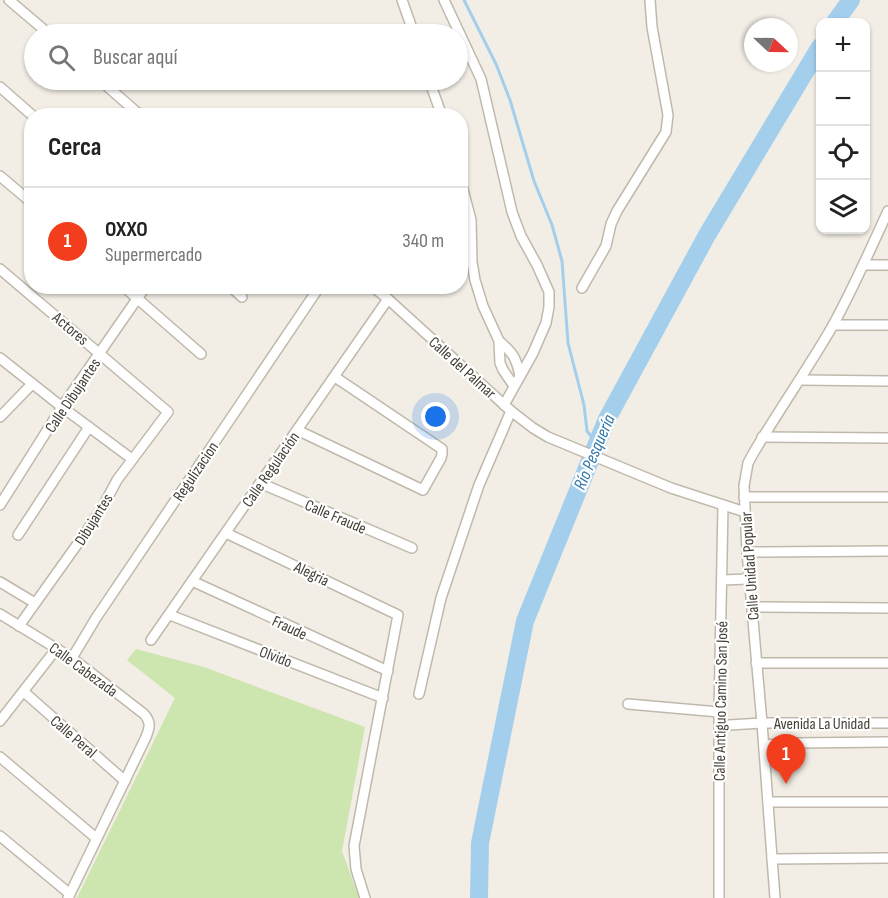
<!DOCTYPE html>
<html lang="es">
<head>
<meta charset="utf-8">
<style>
	:root { --surface:#fff; --page:#f6f6f6; --text:#222; --muted:#767676; --line:#e0e0e0; --accent:#f23e1d }
	body { margin:0; font-family:"Sofia Sans Condensed",sans-serif; background:var(--page); color:var(--text) }
	.controls { position:absolute; right:18px; top:18px; display:grid; overflow:hidden; border-radius:12px; box-shadow:0 2px 4px #0004 }
	.controls button { width:54px; height:54px; display:grid; place-items:center; padding:0; border:0; border-bottom:2px solid var(--line); background:var(--surface); color:var(--text); font:30px sans-serif }
	.compass { position:absolute; left:744px; top:18px; width:54px; height:54px; border-radius:50%; background:var(--surface); box-shadow:0 2px 4px #0004; rotate:112deg }
	.you { position:absolute; left:436px; top:417px; width:21px; height:21px; margin:-15px; border:4px solid #fff; border-radius:50%; background:#1a73e8; box-shadow:0 0 0 9px #1a73e833 }
	.badge { display:grid; place-items:center; width:39px; height:39px; border-radius:50%; background:var(--accent); color:#fff; font-size:20px; font-weight:700 }
	.pin { position:absolute; translate:-50% -50px; filter:drop-shadow(0 2px 3px #0008) }
	.pin::after { content:''; position:absolute; top:32px; width:21px; height:18px; background:inherit; clip-path:polygon(0 0,100% 0,50% 100%) }
	.list { margin:0; padding:0; list-style:none }
	h2 { display:flex; justify-content:space-between; align-items:center; height:78px; margin:0; padding:0 24px; font-size:26px }
	h2 small { font-size:20px; font-weight:400; color:var(--muted) }
	.list li { display:grid; grid-template-columns:39px 1fr auto; gap:18px; align-items:center; box-sizing:border-box; height:108px; padding:0 24px; border-top:2px solid var(--line) }
	.list b { display:block; font-size:22px; white-space:nowrap }
	.list p { margin:0; font-size:20px; white-space:nowrap; color:var(--muted) }
	.list em { font-size:20px; font-style:normal; color:var(--muted) }
	.icon { flex:none; width:33px; height:33px; fill:none; stroke:currentColor; stroke-width:2; stroke-linecap:round; stroke-linejoin:round }
	.map { position:relative; flex:none; width:888px; height:898px; overflow:hidden }
	.search { position:absolute; background:var(--surface); box-shadow:0 2px 4px #0004; left:24px; top:24px; width:444px; height:66px; display:flex; align-items:center; gap:15px; box-sizing:border-box; padding:0 21px; border-radius:33px; color:var(--muted); font-size:22px }
	.panel { position:absolute; background:var(--surface); box-shadow:0 2px 4px #0004; left:24px; top:108px; width:444px; height:186px; border-radius:24px }
	.map>svg:first-child { display:block }
	.green { fill:#cde5af }
	.lines { fill:none; stroke-linecap:round; stroke-linejoin:round }
	.stream { stroke:#a3cfed; stroke-width:3 }
	.river { stroke:#a3cfed; stroke-width:18 }
	.minor-casing { stroke:#c0b9ab; stroke-width:12 }
	.minor { stroke:#fff; stroke-width:9 }
	.labels { text-anchor:middle; stroke-width:4.5; stroke-linejoin:round; paint-order:stroke }
	.street-label { font-size:16px; fill:#443e35; stroke:#fff }
	.water-label { font-size:18px; font-style:italic; fill:#3378ac; stroke:#fff }
</style>
</head>
<body>
<div class="map">
<svg width="888" height="898" viewBox="0 0 888 898">
	<rect width="100%" height="100%" fill="#f2eee5"/>
	<path class="green" d="M136 649 204 667 365 727 342 851 359 898H77L175 698 127 660Z"/>
	<g class="lines">
		<path class="stream" d="M464 0 496 64 510 100 534 181 552 225 562 261 568 343 584 405 587 431 597 444"/>
		<g class="river">
			<path d="M835 22 851 0"/>
			<path d="M479 898 480 843 525 621 607 419 707 235 820 47"/>
		</g>
		<defs>
			<g id="minor">
				<path d="M9 0 49 34"/>
				<path d="M402 0 414 34"/>
				<path d="M444 0 481 79 512 212 521 236 537 265 549 292V307L546 323 533 353 504 405"/>
				<path d="M100 80 141 116"/>
				<path d="M429 80 442 116"/>
				<path d="M0 87 33 116"/>
				<path d="M0 176 32 203"/>
				<path d="M460 178 471 220 472 262 475 280 483 306 499 341 500 363 503 370 514 386"/>
				<path d="M864 265H888"/>
				<path d="M0 269 168 412 117 480 102 508 86 532 19 626"/>
				<path d="M123 286 201 354"/>
				<path d="M230 286 242 297"/>
				<path d="M372 286 388 299 511 411 533 428 548 437 671 488 745 512"/>
				<path d="M582 288 606 246 611 224 617 211 666 132 668 115 652 27 650 0"/>
				<path d="M833 325H888"/>
				<path d="M499 341C513 353 516 357 520 376"/>
				<path d="M0 358 62 407 132 459"/>
				<path d="M800 380 888 381"/>
				<path d="M0 417 32 384"/>
				<path d="M297 430 423 490 441 458 442 454V449L335 377"/>
				<path d="M762 437 888 438"/>
				<path d="M260 483 412 548"/>
				<path d="M744 497H888"/>
				<path d="M0 505 62 407 146 286"/>
				<path d="M226 533 398 615 354 846 356 869 365 898"/>
				<path d="M18 535 89 427"/>
				<path d="M747 552 888 551"/>
				<path d="M722 580 749 579"/>
				<path d="M192 581 388 671"/>
				<path d="M0 582 35 603"/>
				<path d="M752 607 888 608"/>
				<path d="M0 614 72 658 144 714C151 722 150 727 146 737L68 898"/>
				<path d="M170 615 383 698"/>
				<path d="M151 640 388 299"/>
				<path d="M72 658 96 618 320 286"/>
				<path d="M756 663H888"/>
				<path d="M24 692 125 781"/>
				<path d="M419 694 441 598 479 485 511 411"/>
				<path d="M628 704 719 712"/>
				<path d="M0 721 57 648"/>
				<path d="M719 728 729 725 762 723H888"/>
				<path d="M764 745 795 743 888 742"/>
				<path d="M0 757 96 838"/>
				<path d="M768 802H888"/>
				<path d="M0 836 70 894"/>
				<path d="M772 859 888 858"/>
				<path d="M719 898V712L723 505"/>
				<path d="M775 898 762 723 747 552 744 486 748 463 754 452C779 410 807 370 832 327 853 289 870 250 888 211"/>
			</g>
		</defs>
		<use href="#minor" class="minor-casing"/>
		<use href="#minor" class="minor"/>
	</g>
	<g class="labels">
		<g class="street-label">
			<text transform="translate(71 328) rotate(40)" y="6">Actores</text>
			<text transform="translate(463 367) rotate(42)" y="6">Calle del Palmar</text>
			<text transform="translate(72 395) rotate(-56)" y="6">Calle Dibujantes</text>
			<text transform="translate(270 469) rotate(-55)" y="6">Calle Regulación</text>
			<text transform="translate(195 471) rotate(-56)" y="6">Regulizacion</text>
			<text transform="translate(336 516) rotate(23)" y="6">Calle Fraude</text>
			<text transform="translate(93 519) rotate(-58)" y="6">Dibujantes</text>
			<text transform="translate(749 566) rotate(-94)" y="6">Calle Unidad Popular</text>
			<text transform="translate(312 573) rotate(26)" y="6">Alegria</text>
			<text transform="translate(290 627) rotate(25)" y="6">Fraude</text>
			<text transform="translate(276 656) rotate(21)" y="6">Olvido</text>
			<text transform="translate(84 669) rotate(36)" y="6">Calle Cabezada</text>
			<text transform="translate(720 701) rotate(-89)" y="6">Calle Antiguo Camino San José</text>
			<text x="822" y="729">Avenida La Unidad</text>
			<text transform="translate(74 736) rotate(41)" y="6">Calle Peral</text>
		</g>
		<g class="water-label">
			<text transform="translate(594 452) rotate(-67)" y="6">Río Pesquería</text>
		</g>
	</g>
</svg>
<div class="controls">
<button>+</button>
<button>−</button>
<button><svg class="icon" aria-label="locate" viewBox="0 0 24 24"><circle cx="12" cy="12" r="6"/><path d="M12 2v4M12 18v4M2 12h4M18 12h4"/></svg></button>
<button><svg class="icon" aria-label="layers" viewBox="0 0 24 24"><path d="M12 4l9 5-9 5-9-5zM3 14l9 5 9-5"/></svg></button>
</div>
<svg class="compass" viewBox="-18 -18 36 36"><path d="M0-13l5 13h-10z" fill="#e53935"/><path d="M0 13l5-13h-10z" fill="#767676"/></svg>
<div class="you"></div>
<div class="pin badge" style="left:786px;top:784px">1</div>
<div class="search"><svg class="icon" aria-label="search" viewBox="0 0 24 24"><circle cx="10" cy="10" r="6"/><path d="M15 15l6 6"/></svg>Buscar aquí</div>
<section class="panel">
<h2>Cerca<small></small></h2>
<ul class="list">
<li><span class="badge">1</span><div><b>OXXO</b><p>Supermercado</p></div><em>340 m</em></li>
</ul>
</section>
</div>
</body>
</html>
